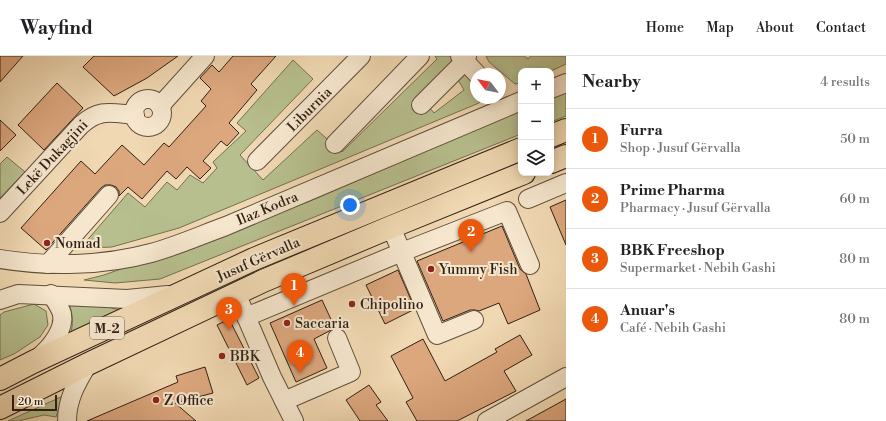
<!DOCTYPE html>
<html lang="en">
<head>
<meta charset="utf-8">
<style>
	:root { --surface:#fff; --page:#f6f6f6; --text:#202124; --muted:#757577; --line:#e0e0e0; --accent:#ea580c }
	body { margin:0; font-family:"Libre Bodoni",serif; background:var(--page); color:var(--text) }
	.controls { position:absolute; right:12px; top:12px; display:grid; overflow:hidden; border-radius:8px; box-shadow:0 2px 10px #0003 }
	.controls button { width:36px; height:36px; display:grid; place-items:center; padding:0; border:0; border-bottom:1px solid var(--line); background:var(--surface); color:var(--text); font:20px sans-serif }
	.compass { position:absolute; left:470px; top:12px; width:36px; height:36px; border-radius:50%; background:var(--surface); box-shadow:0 2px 10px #0003; rotate:302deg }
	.scale { position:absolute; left:12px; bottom:10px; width:45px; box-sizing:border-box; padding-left:4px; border:2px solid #312115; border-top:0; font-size:11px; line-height:14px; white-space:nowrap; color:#312115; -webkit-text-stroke:3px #f5e6cd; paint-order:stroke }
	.you { position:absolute; left:350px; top:149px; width:14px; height:14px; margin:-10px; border:3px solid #fff; border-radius:50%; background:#1a73e8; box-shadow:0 0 0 6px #1a73e833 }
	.badge { display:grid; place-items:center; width:26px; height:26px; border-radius:50%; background:var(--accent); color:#fff; font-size:13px; font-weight:700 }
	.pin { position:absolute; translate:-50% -33px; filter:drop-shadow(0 1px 2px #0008) }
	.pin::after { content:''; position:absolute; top:21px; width:14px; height:12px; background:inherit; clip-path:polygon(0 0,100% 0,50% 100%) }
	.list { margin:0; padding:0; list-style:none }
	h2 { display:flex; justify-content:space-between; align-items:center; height:52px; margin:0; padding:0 16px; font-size:17px }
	h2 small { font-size:13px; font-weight:400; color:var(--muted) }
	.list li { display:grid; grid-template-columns:26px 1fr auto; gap:12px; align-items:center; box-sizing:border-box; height:60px; padding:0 16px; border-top:1px solid var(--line) }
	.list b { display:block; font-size:15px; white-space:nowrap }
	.list p { margin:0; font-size:13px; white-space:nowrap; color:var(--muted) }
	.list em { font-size:13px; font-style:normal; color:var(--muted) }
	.icon { flex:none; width:22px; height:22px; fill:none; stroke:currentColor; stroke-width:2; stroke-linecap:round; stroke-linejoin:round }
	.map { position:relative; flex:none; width:566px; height:365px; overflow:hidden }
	header { display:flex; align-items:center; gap:24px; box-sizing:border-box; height:56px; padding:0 20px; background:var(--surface); border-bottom:1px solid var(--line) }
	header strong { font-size:19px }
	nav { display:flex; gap:22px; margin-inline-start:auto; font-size:14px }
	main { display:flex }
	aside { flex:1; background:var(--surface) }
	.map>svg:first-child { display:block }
	.green { fill:#b7bf8e; stroke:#747052 }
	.building { fill:#dda77e; stroke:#312115 }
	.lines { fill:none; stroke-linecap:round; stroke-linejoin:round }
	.minor-casing { stroke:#614f3c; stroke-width:20 }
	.highway-casing { stroke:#312115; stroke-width:24 }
	.minor { stroke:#f5e6cd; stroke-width:18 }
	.highway { stroke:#f0d8b2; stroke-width:22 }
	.poi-dot { fill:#8f2418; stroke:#f5e6cd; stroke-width:1.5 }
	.labels { text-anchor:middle; stroke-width:4; stroke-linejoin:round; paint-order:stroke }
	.shield { fill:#f5e6cd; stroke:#6c5c4c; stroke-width:1 }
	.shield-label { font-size:13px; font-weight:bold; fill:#312115 }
	.street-label { font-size:14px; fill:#312115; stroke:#f5e6cd }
	.poi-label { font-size:14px; fill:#312115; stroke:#f5e6cd; text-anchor:start }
</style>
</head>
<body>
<header>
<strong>Wayfind</strong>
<nav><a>Home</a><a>Map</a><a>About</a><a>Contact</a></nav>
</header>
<main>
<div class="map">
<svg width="566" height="365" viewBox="0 0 566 365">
	<rect width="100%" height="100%" fill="#f0d8b2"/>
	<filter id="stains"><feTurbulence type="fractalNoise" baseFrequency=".005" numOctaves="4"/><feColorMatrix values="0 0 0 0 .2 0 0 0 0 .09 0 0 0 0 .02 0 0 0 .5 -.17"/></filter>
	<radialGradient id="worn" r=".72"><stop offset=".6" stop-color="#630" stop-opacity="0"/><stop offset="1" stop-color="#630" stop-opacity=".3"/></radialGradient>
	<g class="green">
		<path d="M435 0H450L454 5 419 39 434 57 464 34 457 22 463 17 476 30V42H482L479 47 179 172 112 191 64 193 69 183 83 189 128 137 145 151 167 126 177 134 190 119 203 127 217 112 213 106 246 75 237 67 293 4 313 23 240 99 263 124 317 74 342 96 437 3Z"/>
		<path d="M486 0H524L528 3 531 0H566V8L551 15H521V27L515 28 489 6Z"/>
		<path d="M566 35V60L551 66V41Z"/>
		<path d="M521 54V78L160 223 115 227 84 224 104 219 308 146Z"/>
		<path d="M7 101 25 116 0 142V108Z"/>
		<path d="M66 241 120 254 94 265 71 277C74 263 72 254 66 241Z"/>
		<path d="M34 248 46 255 48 269 40 281 14 298 0 304V259L4 256Z"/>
		<path d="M63 340 56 361 44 359 18 365H8Z"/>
	</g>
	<g class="building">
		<path d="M0 0H23L0 26Z"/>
		<path d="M94 0H178L147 22 114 40 83 11Z"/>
		<path d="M233 0H276L251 28 257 34 229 67 239 77 227 90 221 85 203 105 211 112 200 123 187 111 176 123 167 115 142 143 128 131 119 140V135L116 131 111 129H105L101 132 46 194 21 172 81 105 95 118 122 89 144 109 164 87 169 91 206 50 201 45 211 33 200 22 212 9 219 16Z"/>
		<path d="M57 27 83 52 44 94 18 69Z"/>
		<path d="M0 64 16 79 0 95Z"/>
		<path d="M566 144V189L550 151Z"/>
		<path d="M502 170 520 213 526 218 540 254 508 268 499 247 479 255 475 254H470L443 265 417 205Z"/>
		<path d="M398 214 415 253 385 268 366 229Z"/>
		<path d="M322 244 335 272 314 283 327 312 296 326 270 267Z"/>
		<path d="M229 263 259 322 247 329 217 269Z"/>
		<path d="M520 279 532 299 504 315 516 335 457 365H417L406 346 413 342 391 300 423 283 445 325 497 296 495 293Z"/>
		<path d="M205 311 213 337 175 347 196 365H87L178 326 176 320Z"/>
		<path d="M369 329 381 346 376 349 388 365H360L346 344Z"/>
		<path d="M566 343V365H526Z"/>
	</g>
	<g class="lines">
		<defs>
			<g id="minor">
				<path d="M460 0 477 18"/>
				<path d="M551 33 566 27"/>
				<circle cx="148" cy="57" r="14"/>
				<path d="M421 49 465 5 467 0"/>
				<path d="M160 50 205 0"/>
				<path d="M335 88 420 0"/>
				<path d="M257 105 361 0"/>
				<path d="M528 143 566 127"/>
				<path d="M0 157 81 69C100 52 111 57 135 59"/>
				<path d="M391 171 437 279 474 264"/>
				<path d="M0 203C49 211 103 210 151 197 177 190 201 179 226 170L521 45"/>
				<path d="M48 208 109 139"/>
				<path d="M236 237 272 321 294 365"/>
				<path d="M0 244 18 238 127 243 168 239"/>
				<path d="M246 261 402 196 507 155 530 209"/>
				<path d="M39 301C50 292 65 274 62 258 60 251 55 244 51 238"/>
				<path d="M284 345 351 316 337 282"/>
				<path d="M67 365C67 343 77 326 88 308"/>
				<path d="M487 365 566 321"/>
			</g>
			<g id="highway">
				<path d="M551 80 566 74"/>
				<path d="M551 106 566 100"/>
				<path d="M0 323 33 306 254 203 521 93"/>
				<path d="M0 352 88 308 263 225 391 171 524 117"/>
			</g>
		</defs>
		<use href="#minor" class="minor-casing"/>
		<use href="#highway" class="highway-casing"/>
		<use href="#minor" class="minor"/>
		<use href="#highway" class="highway"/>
	</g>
	<g class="poi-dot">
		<circle cx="47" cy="187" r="4"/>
		<circle cx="431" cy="213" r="4"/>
		<circle cx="352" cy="248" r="4"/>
		<circle cx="287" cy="267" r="4"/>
		<circle cx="222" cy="300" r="4"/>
		<circle cx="156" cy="344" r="4"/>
	</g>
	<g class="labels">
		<rect class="shield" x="90" y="261" width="34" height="22" rx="3"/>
		<g class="shield-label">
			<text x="107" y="277">M-2</text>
		</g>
		<g class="street-label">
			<text transform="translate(309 53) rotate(-45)" y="5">Liburnia</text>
			<text transform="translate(52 101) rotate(-47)" y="5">Lekë Dukagjini</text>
			<text transform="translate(267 152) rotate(-23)" y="5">Ilaz Kodra</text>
			<text transform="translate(258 203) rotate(-24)" y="5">Jusuf Gërvalla</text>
		</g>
		<g class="poi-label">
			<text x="55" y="192">Nomad</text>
			<text x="439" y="218">Yummy Fish</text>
			<text x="360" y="253">Chipolino</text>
			<text x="295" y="272">Saccaria</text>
			<text x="230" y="305">BBK</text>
			<text x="164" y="349">Z Office</text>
		</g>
	</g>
	<rect width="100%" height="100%" filter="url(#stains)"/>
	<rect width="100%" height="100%" fill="url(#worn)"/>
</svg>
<div class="controls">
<button>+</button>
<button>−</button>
<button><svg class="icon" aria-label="layers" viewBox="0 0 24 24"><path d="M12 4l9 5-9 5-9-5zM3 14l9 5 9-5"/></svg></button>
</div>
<svg class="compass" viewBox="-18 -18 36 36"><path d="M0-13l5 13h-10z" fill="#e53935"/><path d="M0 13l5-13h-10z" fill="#757577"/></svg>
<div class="scale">20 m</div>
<div class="you"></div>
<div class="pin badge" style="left:294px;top:250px">1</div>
<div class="pin badge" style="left:471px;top:196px">2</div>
<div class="pin badge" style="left:229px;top:274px">3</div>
<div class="pin badge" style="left:300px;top:317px">4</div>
</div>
<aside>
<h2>Nearby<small>4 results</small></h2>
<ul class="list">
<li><span class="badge">1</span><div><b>Furra</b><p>Shop · Jusuf Gërvalla</p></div><em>50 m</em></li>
<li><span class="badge">2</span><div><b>Prime Pharma</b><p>Pharmacy · Jusuf Gërvalla</p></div><em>60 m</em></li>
<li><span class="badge">3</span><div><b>BBK Freeshop</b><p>Supermarket · Nebih Gashi</p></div><em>80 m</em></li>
<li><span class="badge">4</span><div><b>Anuar's</b><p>Café · Nebih Gashi</p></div><em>80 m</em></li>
</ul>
</aside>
</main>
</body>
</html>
